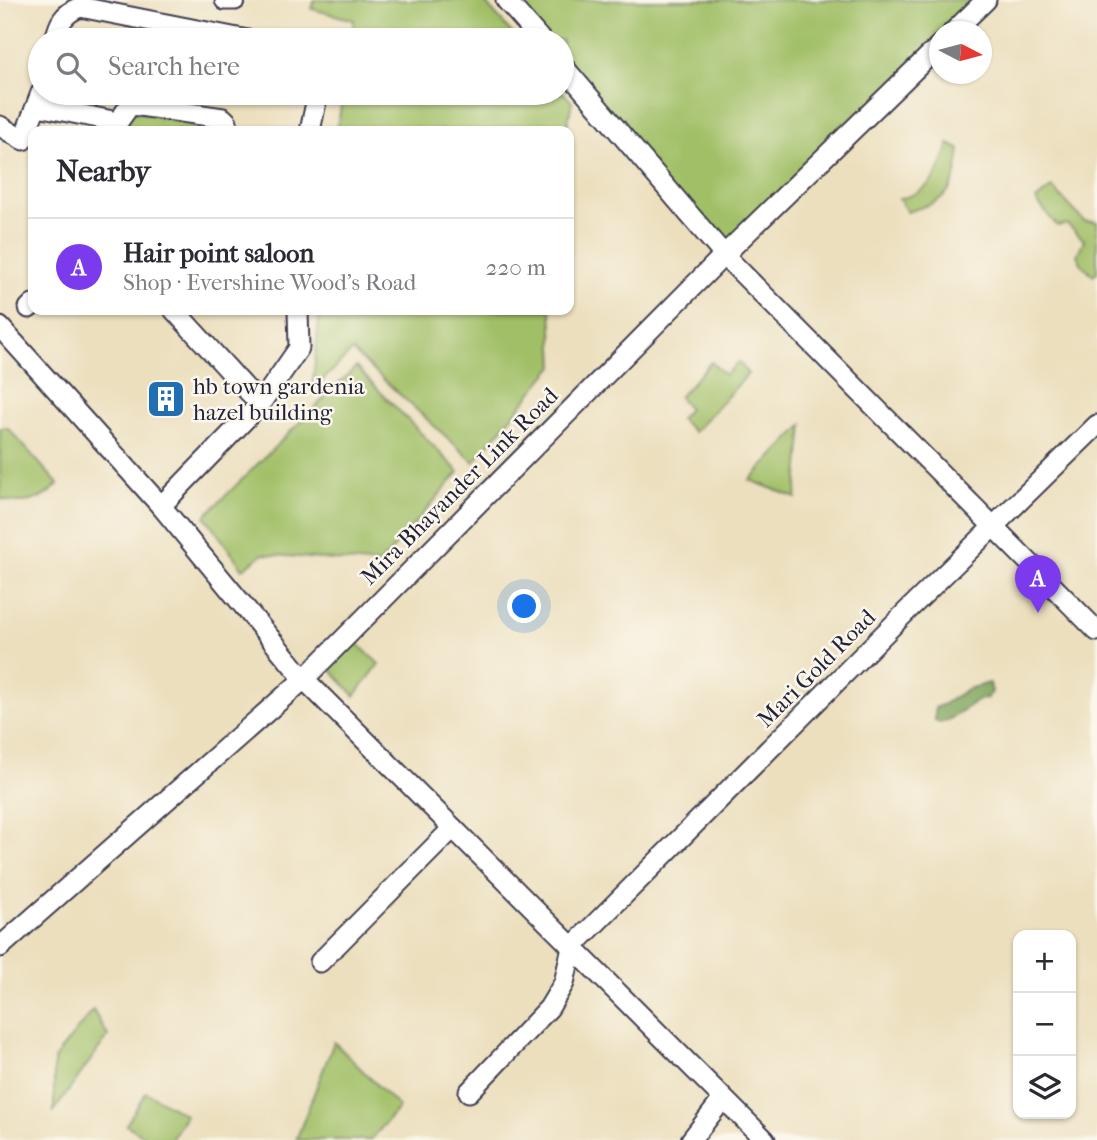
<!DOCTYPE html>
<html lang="en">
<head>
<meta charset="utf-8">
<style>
	:root { --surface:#fff; --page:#f7f7f7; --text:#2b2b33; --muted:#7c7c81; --line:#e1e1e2; --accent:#7c3aed }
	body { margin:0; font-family:"IM FELL French Canon",serif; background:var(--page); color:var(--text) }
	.controls { position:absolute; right:21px; bottom:21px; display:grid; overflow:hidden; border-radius:14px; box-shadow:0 2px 5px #0004 }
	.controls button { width:63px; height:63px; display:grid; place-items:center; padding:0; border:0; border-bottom:2px solid var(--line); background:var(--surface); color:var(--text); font:35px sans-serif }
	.compass { position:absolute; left:929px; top:21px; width:63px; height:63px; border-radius:50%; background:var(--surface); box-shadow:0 2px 5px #0004; rotate:96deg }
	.you { position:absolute; left:525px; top:607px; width:24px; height:24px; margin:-18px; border:5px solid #fff; border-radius:50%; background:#1a73e8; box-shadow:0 0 0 10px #1a73e833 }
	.badge { display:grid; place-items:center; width:46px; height:46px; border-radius:50%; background:var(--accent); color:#fff; font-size:23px; font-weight:700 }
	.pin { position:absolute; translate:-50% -58px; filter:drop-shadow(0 2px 4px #0008) }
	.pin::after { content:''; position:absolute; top:37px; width:24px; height:21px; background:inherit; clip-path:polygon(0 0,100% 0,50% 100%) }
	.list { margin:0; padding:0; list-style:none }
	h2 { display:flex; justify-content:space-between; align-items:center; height:91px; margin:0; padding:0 28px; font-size:30px }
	h2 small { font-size:23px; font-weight:400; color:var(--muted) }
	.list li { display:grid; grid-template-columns:46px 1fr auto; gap:21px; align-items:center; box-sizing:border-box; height:98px; padding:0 28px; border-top:2px solid var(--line) }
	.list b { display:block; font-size:26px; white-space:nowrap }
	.list p { margin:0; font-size:23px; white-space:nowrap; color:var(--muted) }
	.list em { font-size:23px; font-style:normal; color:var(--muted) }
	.icon { flex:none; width:38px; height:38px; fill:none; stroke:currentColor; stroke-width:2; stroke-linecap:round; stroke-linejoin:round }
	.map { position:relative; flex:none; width:1097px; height:1140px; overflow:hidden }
	.search { position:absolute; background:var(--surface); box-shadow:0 2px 5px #0004; left:28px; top:28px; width:546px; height:77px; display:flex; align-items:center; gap:18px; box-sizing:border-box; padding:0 24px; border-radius:38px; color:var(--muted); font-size:26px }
	.panel { position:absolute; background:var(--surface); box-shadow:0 2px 5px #0004; left:28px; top:126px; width:546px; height:189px; border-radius:14px }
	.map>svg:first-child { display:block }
	.green { fill:#a1bf66; stroke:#627050; stroke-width:2 }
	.forest { fill:#80a65b; stroke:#51644b; stroke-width:2 }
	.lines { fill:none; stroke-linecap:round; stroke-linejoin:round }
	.minor-casing { stroke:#403e4f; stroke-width:23 }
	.minor { stroke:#fff; stroke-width:19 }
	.labels { text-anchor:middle; stroke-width:5; stroke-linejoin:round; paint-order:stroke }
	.poi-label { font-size:23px; fill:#22223b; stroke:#fbf7ec; text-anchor:start }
	.street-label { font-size:23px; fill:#22223b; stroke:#fbf7ec }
</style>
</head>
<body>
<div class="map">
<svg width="1097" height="1140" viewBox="0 0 1097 1140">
	<rect width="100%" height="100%" fill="#fbf7ec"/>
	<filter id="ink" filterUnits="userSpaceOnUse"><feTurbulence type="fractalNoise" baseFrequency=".0143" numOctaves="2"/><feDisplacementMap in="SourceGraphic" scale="14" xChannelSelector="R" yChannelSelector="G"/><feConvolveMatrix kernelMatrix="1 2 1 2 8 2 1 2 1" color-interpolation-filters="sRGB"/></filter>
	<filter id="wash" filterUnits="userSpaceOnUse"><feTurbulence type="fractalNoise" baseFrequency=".00686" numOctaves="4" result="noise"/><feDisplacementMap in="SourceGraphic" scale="28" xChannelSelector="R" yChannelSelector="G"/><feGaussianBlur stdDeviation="1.57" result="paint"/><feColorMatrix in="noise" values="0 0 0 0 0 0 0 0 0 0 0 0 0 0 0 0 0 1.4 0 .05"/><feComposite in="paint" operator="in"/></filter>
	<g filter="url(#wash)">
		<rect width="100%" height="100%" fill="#ecdfbe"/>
		<g class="green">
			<path d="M314 0H483L518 40H351L354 20 312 9Z"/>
			<path d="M507 0H986L953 31 940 32 939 45 724 255 562 64V40H542Z"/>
			<path d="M562 91 572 102 566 131H337L343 93H562Z"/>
			<path d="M131 111 190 122 196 131H93L120 129Z"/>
			<path d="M949 144 960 149C954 193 950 199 907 212L899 199C931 192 940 173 949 144Z"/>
			<path d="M1052 187 1084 221 1097 222V272L1093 275 1082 265 1077 255 1084 240 1067 224 1057 226 1036 200Z"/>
			<path d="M320 310H551L554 366 474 462 352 351 312 391Z"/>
			<path d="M711 362 725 375 739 362 748 374 694 432 680 419 689 409 679 397Z"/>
			<path d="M356 367 459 472 380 564 263 554 243 569 205 516Z"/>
			<path d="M803 425 796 498 750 480Z"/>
			<path d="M0 428H8L58 484C43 502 21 506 0 498Z"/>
			<path d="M356 638 361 647 379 664 355 696 329 668Z"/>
			<path d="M93 1010 108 1036 54 1111V1059Z"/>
			<path d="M334 1042 399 1107 371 1140H296Z"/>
			<path d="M146 1092 186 1115 171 1140H151L126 1125Z"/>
		</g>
		<path class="forest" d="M990 683 992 692 987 698C969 700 958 719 940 723L935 720V708L944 704 967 689Z"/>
	</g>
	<g filter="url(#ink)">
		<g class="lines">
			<defs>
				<g id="minor">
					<path d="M225 0H235"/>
					<path d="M506 0 541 40"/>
					<path d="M953 32 986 0"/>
					<path d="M55 40C59 23 63 14 80 7L248 40"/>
					<path d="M562 65 724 255 1097 631"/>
					<path d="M38 106 118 122 128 108 133 105 223 118 227 122 226 131"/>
					<path d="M0 126 23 140 41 93"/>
					<path d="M310 131 318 93"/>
					<path d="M29 308 33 304"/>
					<path d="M174 310 260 404"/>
					<path d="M0 327 161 506 304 679 765 1140"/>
					<path d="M161 506 260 404 299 348 298 310"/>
					<path d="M0 947 304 679 724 255 940 45"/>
					<path d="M320 962 453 828"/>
					<path d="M469 1092 549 1008 564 983 572 947 907 611 1097 425"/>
					<path d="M691 1140 723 1099"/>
				</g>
			</defs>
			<use href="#minor" class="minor-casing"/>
			<use href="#minor" class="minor"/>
		</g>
	</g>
	<defs>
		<symbol id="building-square" viewBox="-11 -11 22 22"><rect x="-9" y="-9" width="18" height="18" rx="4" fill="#1f6fb2" stroke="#fbf7ec"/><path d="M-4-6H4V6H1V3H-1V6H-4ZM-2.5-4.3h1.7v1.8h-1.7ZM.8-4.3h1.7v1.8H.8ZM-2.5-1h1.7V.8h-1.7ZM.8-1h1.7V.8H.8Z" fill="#fff"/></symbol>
	</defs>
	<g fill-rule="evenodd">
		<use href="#building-square" x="144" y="377" width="44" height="44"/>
	</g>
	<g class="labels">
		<g class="poi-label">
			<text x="193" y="394">hb town gardenia<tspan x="193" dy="26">hazel building</tspan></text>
		</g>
		<g class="street-label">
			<text transform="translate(459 486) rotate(-45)" y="8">Mira Bhayander Link Road</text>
			<text transform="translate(816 668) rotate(-45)" y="8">Mari Gold Road</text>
		</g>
	</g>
</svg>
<div class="controls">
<button>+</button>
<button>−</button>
<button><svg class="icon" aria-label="layers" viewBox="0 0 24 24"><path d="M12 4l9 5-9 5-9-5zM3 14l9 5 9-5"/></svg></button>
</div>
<svg class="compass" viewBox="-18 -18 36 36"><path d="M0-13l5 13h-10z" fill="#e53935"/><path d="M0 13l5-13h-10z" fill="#7c7c81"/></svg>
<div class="you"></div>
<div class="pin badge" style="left:1038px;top:613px">A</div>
<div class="search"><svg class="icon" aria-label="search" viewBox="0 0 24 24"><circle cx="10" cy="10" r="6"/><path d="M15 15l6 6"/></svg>Search here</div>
<section class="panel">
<h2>Nearby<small></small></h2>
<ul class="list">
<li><span class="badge">A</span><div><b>Hair point saloon</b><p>Shop · Evershine Wood's Road</p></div><em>220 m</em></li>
</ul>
</section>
</div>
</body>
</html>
